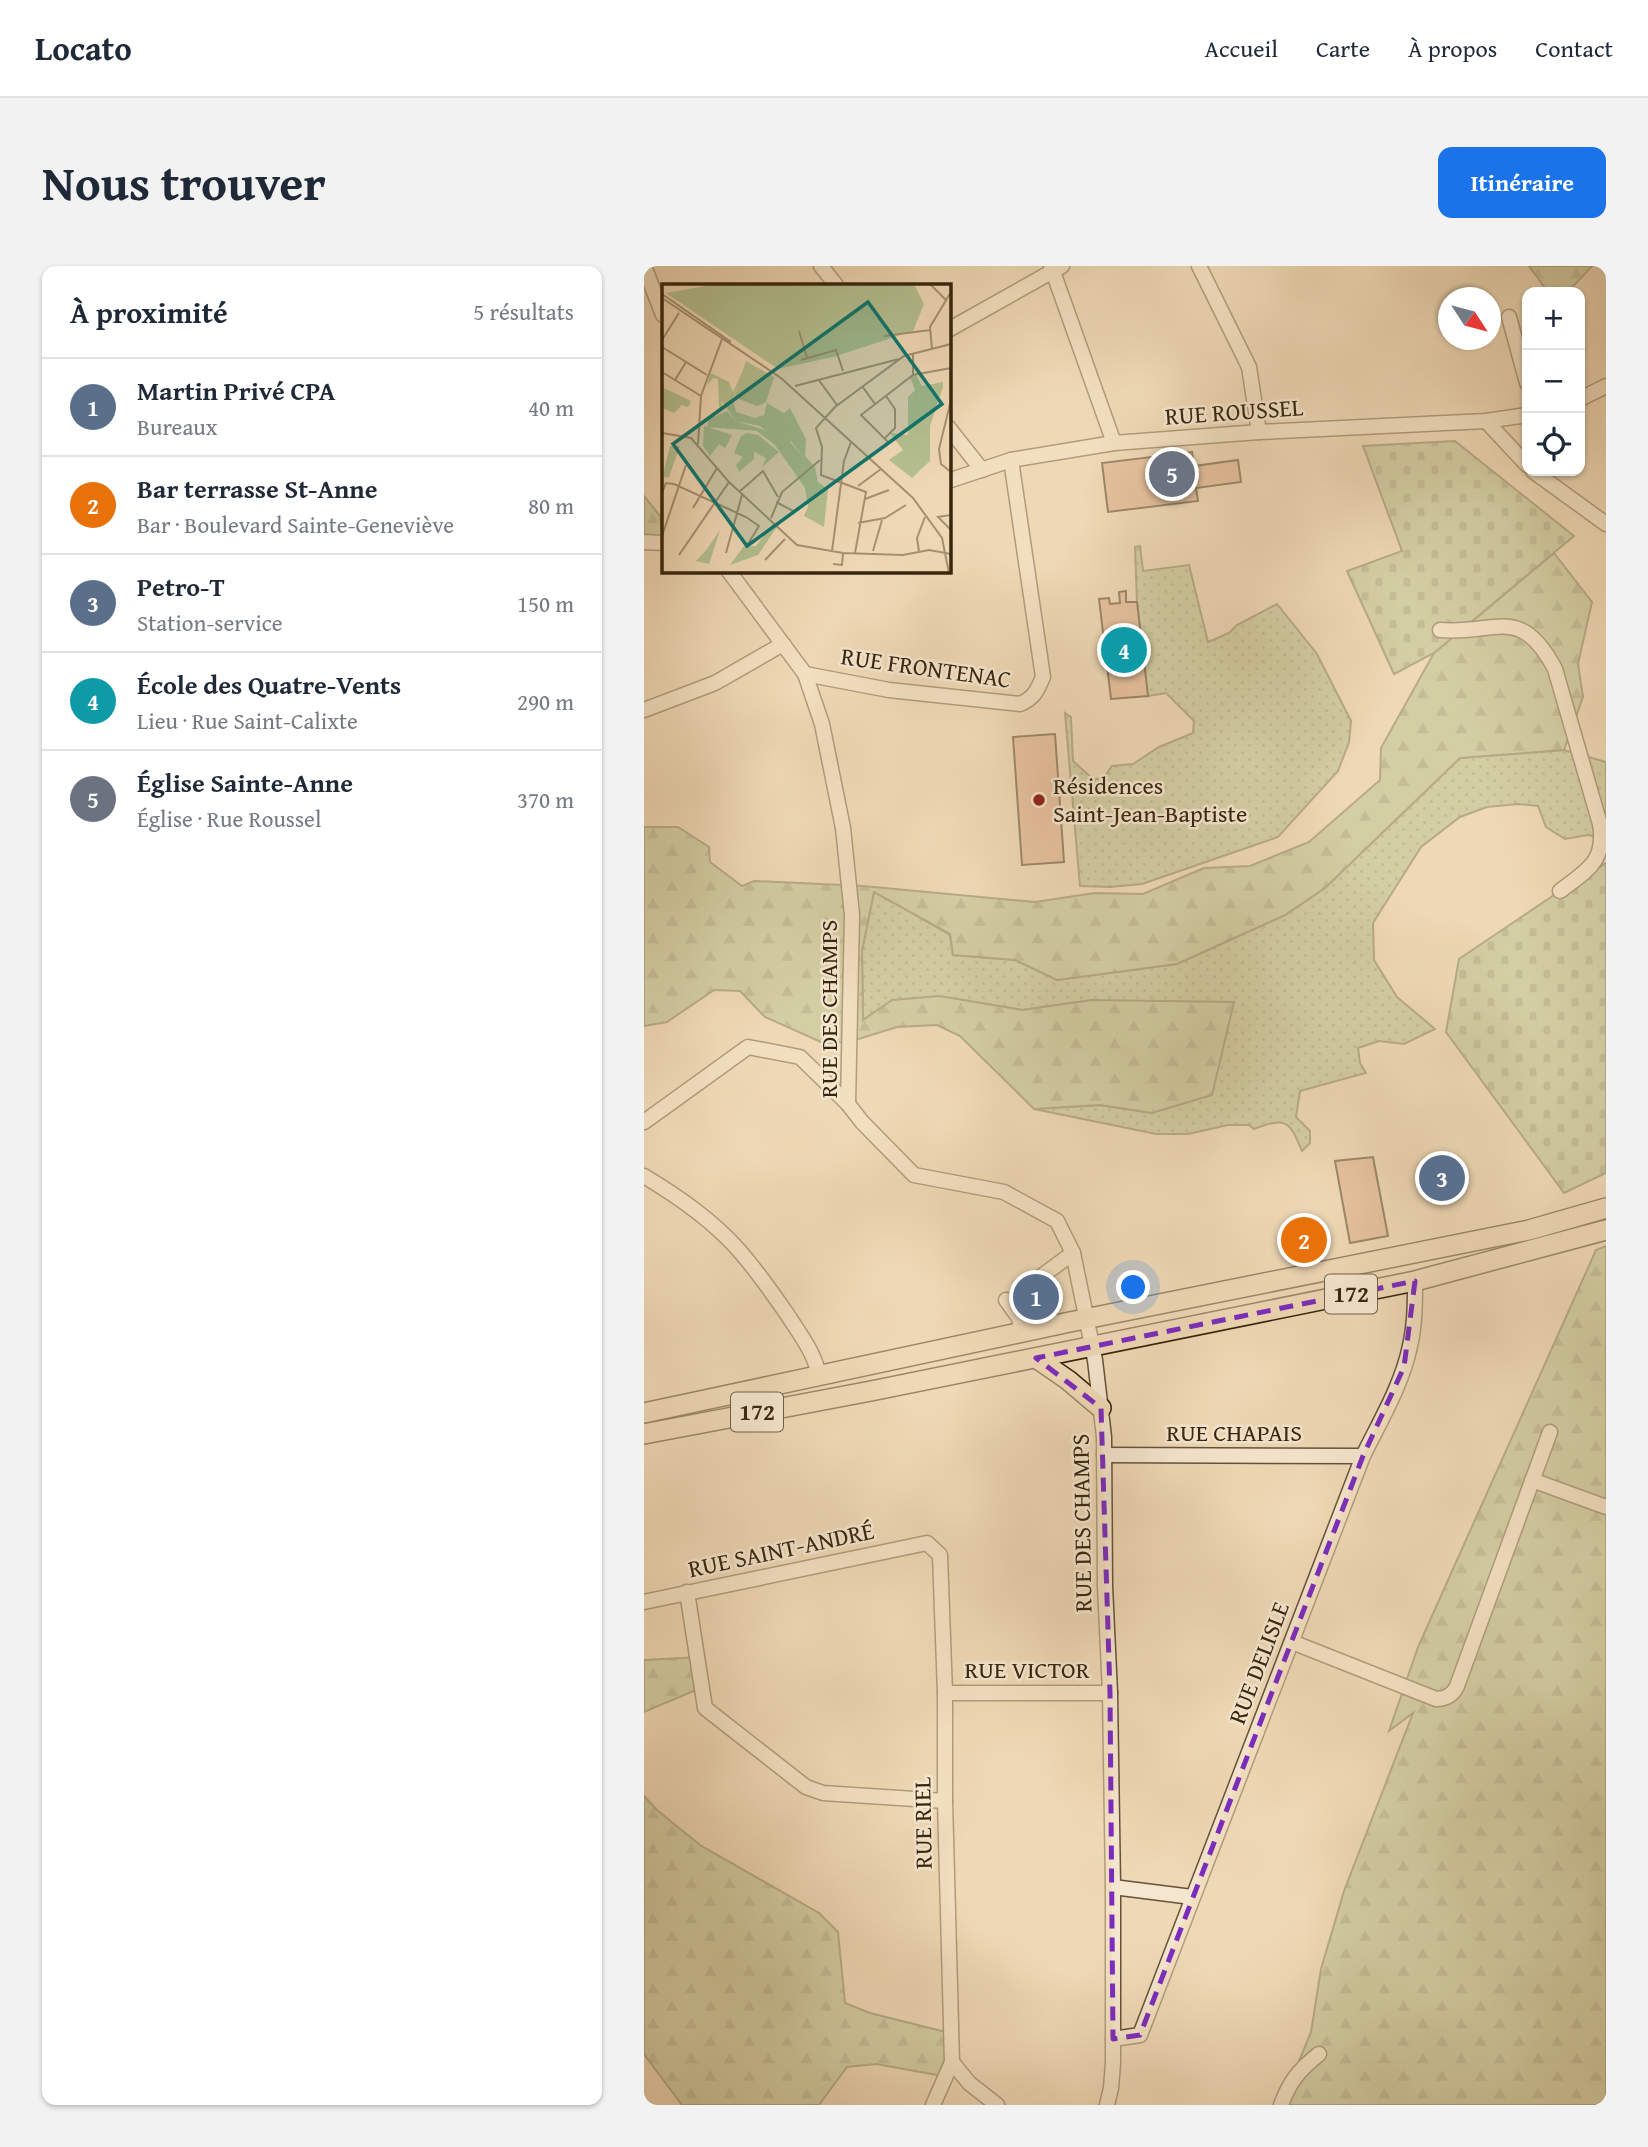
<!DOCTYPE html>
<html lang="fr">
<head>
<meta charset="utf-8">
<style>
	:root { --surface:#fff; --page:#f2f2f3; --text:#1f2937; --muted:#747a83; --line:#e0e1e3; --accent:#1a73e8 }
	body { margin:0; font-family:"Gentium Book Plus",serif; background:var(--page); color:var(--text) }
	.controls { position:absolute; right:21px; top:21px; display:grid; overflow:hidden; border-radius:14px; box-shadow:0 2px 5px #0004 }
	.controls button { width:63px; height:63px; display:grid; place-items:center; padding:0; border:0; border-bottom:2px solid var(--line); background:var(--surface); color:var(--text); font:35px sans-serif }
	.compass { position:absolute; left:794px; top:21px; width:63px; height:63px; border-radius:50%; background:var(--surface); box-shadow:0 2px 5px #0004; rotate:126deg }
	.you { position:absolute; left:490px; top:1022px; width:24px; height:24px; margin:-18px; border:5px solid #fff; border-radius:50%; background:#1a73e8; box-shadow:0 0 0 10px #1a73e833 }
	.badge { display:grid; place-items:center; width:46px; height:46px; border-radius:50%; background:var(--accent); color:#fff; font-size:23px; font-weight:700 }
	.pin { position:absolute; translate:-50% -50%; border:4px solid #fff; box-shadow:0 2px 7px #0006 }
	.list { margin:0; padding:0; list-style:none }
	h2 { display:flex; justify-content:space-between; align-items:center; height:91px; margin:0; padding:0 28px; font-size:30px }
	h2 small { font-size:23px; font-weight:400; color:var(--muted) }
	.list li { display:grid; grid-template-columns:46px 1fr auto; gap:21px; align-items:center; box-sizing:border-box; height:98px; padding:0 28px; border-top:2px solid var(--line) }
	.list b { display:block; font-size:26px; white-space:nowrap }
	.list p { margin:0; font-size:23px; white-space:nowrap; color:var(--muted) }
	.list em { font-size:23px; font-style:normal; color:var(--muted) }
	.icon { flex:none; width:38px; height:38px; fill:none; stroke:currentColor; stroke-width:2; stroke-linecap:round; stroke-linejoin:round }
	.map { position:relative; flex:none; width:962px; height:1839px; overflow:hidden; border-radius:14px }
	header { display:flex; align-items:center; gap:42px; box-sizing:border-box; height:98px; padding:0 35px; background:var(--surface); border-bottom:2px solid var(--line) }
	header strong { font-size:33px }
	nav { display:flex; gap:38px; margin-inline-start:auto; font-size:24px }
	.intro { display:flex; align-items:center; justify-content:space-between; box-sizing:border-box; height:168px; padding:0 42px }
	h1 { margin:0; font-size:49px }
	.button { padding:18px 32px; border-radius:14px; background:var(--accent); color:#fff; font-size:24px; font-weight:700 }
	main { display:flex; gap:42px; padding:0 42px }
	aside { flex:1; background:var(--surface); border-radius:14px; box-shadow:0 2px 5px #0004 }
	.map>svg:first-child { display:block }
	.grass { fill:url(#grass-dots); stroke:#767350; stroke-width:2 }
	.forest { fill:url(#forest-firs); stroke:#767350; stroke-width:2 }
	.cemetery { fill:url(#cemetery-stones); stroke:#767350; stroke-width:2 }
	.building { fill:#dda685; stroke:#37260e; stroke-width:2 }
	.lines { fill:none; stroke-linecap:round; stroke-linejoin:round }
	.minor-casing { stroke:#655238; stroke-width:17 }
	.major-casing { stroke:#37260e; stroke-width:22 }
	.minor { stroke:#f5e6cf; stroke-width:14 }
	.major { stroke:#efd8b5; stroke-width:19 }
	.marked { fill:none; stroke:#7b2cbf; stroke-width:5; stroke-dasharray:14 9; stroke-linejoin:round }
	.poi-dot { fill:#8f2418; stroke:#f5e6cf; stroke-width:2.5 }
	.labels { text-anchor:middle; stroke-width:5; stroke-linejoin:round; paint-order:stroke }
	.shield { fill:#f5e6cf; stroke:#706048; stroke-width:2 }
	.shield-label { font-size:23px; font-weight:bold; fill:#37260e }
	.street-label { font-size:24px; fill:#37260e; stroke:#f5e6cf }
	.poi-label { font-size:24px; fill:#37260e; stroke:#f5e6cf; text-anchor:start }
	.inset-road { fill:none; stroke:#a59172; stroke-width:2 }
	.view { fill:#0f766e; fill-opacity:0.15; stroke:#0f766e; stroke-width:3.5 }
	.inset-edge { fill:none; stroke:#37260e; stroke-width:3.5 }
</style>
</head>
<body>
<header>
<strong>Locato</strong>
<nav><a>Accueil</a><a>Carte</a><a>À propos</a><a>Contact</a></nav>
</header>
<div class="intro"><h1>Nous trouver</h1><a class="button">Itinéraire</a></div>
<main>
<aside>
<h2>À proximité<small>5 résultats</small></h2>
<ul class="list">
<li><span class="badge" style="background:#5c6f8a">1</span><div><b>Martin Privé CPA</b><p>Bureaux</p></div><em>40 m</em></li>
<li><span class="badge" style="background:#e8710a">2</span><div><b>Bar terrasse St-Anne</b><p>Bar · Boulevard Sainte-Geneviève</p></div><em>80 m</em></li>
<li><span class="badge" style="background:#5c6f8a">3</span><div><b>Petro-T</b><p>Station-service</p></div><em>150 m</em></li>
<li><span class="badge" style="background:#0f9aa8">4</span><div><b>École des Quatre-Vents</b><p>Lieu · Rue Saint-Calixte</p></div><em>290 m</em></li>
<li><span class="badge" style="background:#6b7280">5</span><div><b>Église Sainte-Anne</b><p>Église · Rue Roussel</p></div><em>370 m</em></li>
</ul>
</aside>
<div class="map">
<svg width="962" height="1839" viewBox="0 0 962 1839">
	<defs>
		<pattern id="grass-dots" width="8" height="8" patternUnits="userSpaceOnUse" patternTransform="scale(1.75)"><rect width="8" height="8" fill="#b4c091"/><path d="M2 2h.1M6 6h.1" fill="none" stroke="#939c75" stroke-width="1.8" stroke-linecap="round"/></pattern>
		<pattern id="forest-firs" width="22" height="20" patternUnits="userSpaceOnUse" patternTransform="scale(1.75)"><rect width="22" height="20" fill="#b4c091"/><path d="M5 1l3.5 6h-7zM16 11l3.5 6h-7z" fill="#939c75"/></pattern>
		<pattern id="cemetery-stones" width="16" height="16" patternUnits="userSpaceOnUse" patternTransform="scale(1.75)"><rect width="16" height="16" fill="#b4c091"/><path d="M2 7V4a2 2 0 0 1 4 0v3zM10 15v-3a2 2 0 0 1 4 0v3z" fill="#939c75"/></pattern>
	</defs>
	<rect width="100%" height="100%" fill="#efd8b5"/>
	<filter id="stains"><feTurbulence type="fractalNoise" baseFrequency=".00286" numOctaves="4"/><feColorMatrix values="0 0 0 0 .2 0 0 0 0 .09 0 0 0 0 .02 0 0 0 .5 -.17"/></filter>
	<radialGradient id="worn" r=".72"><stop offset=".6" stop-color="#630" stop-opacity="0"/><stop offset="1" stop-color="#630" stop-opacity=".3"/></radialGradient>
	<g class="grass">
		<path d="M496 280 499 305 545 299 564 376 585 367 593 359 633 338 673 388 707 455 705 476 694 505 634 571 498 618 466 621 436 620 421 447 427 451 429 495 450 514 461 510 468 500 489 498 515 481 549 467 550 455 522 427 504 430 493 336 491 281Z"/>
		<path d="M920 484 962 496V573L944 569 921 573 902 561 894 540 874 538 843 541 816 551 777 581 729 657 730 694 753 731 791 763 760 778 735 775 714 782 716 797 722 807 656 825 652 851 666 865V877L658 885C645 854 642 851 610 863L605 859H584L544 868H512L390 843 456 839 508 847 448 734 378 744 295 730 219 755 218 685 230 625 306 669 309 689 371 694 413 714 533 698 641 649 681 622 816 492Z"/>
	</g>
	<g class="forest">
		<path d="M885 0H948L924 26H904Z"/>
		<path d="M0 230 16 250 19 275H0Z"/>
		<path d="M910 287 948 336 934 398 939 431 920 484 816 492 681 622 641 649 533 698 413 714 371 694 309 689 306 668 230 626 218 685 219 754 248 734 295 730 378 744 448 734 590 736 568 829 508 847 456 839 390 843 316 770 293 759 253 761 205 776 179 777 121 751 96 725 70 724 23 756 0 760V561H34L65 581 66 596 98 620 110 615 219 620 391 636 451 627 499 628 560 602 606 600 665 576 736 514 737 482 790 387Z"/>
		<path d="M962 980V1839H637L667 1766 677 1703 700 1625 769 1447 745 1465 774 1381 952 984Z"/>
		<path d="M56 1391 59 1421 0 1446V1394Z"/>
		<path d="M0 1530 13 1544 56 1579 175 1647 194 1666 201 1737 226 1747 306 1767 299 1810 232 1798 203 1801 175 1839H38L0 1788Z"/>
	</g>
	<g class="cemetery">
		<path d="M811 175 930 270 790 387 750 408 703 305 758 285 719 180Z"/>
		<path d="M962 597V907L920 927 802 766 815 693 916 625Z"/>
	</g>
	<g class="building">
		<path d="M548 186 550 200 594 194 597 216 552 222 554 235 464 246 458 197Z"/>
		<path d="M482 325V336H493L504 430 467 433 455 333 465 332 466 338 476 337 475 326Z"/>
		<path d="M411 468 420 596 378 599 369 471Z"/>
		<path d="M729 891 744 970 706 977 691 895Z"/>
		<path d="M814 894 821 922 781 931 777 902Z"/>
		<path d="M391 1014 403 1030 381 1046 370 1030Z"/>
	</g>
	<g class="lines">
		<defs>
			<g id="minor">
				<path d="M0 0 19 49"/>
				<path d="M177 0 192 19"/>
				<path d="M407 0 470 177"/>
				<path d="M555 0 605 101 615 166"/>
				<path d="M865 51 883 117"/>
				<path d="M304 64 418 0"/>
				<path d="M936 133 962 120"/>
				<path d="M842 155 883 199"/>
				<path d="M304 161 338 204"/>
				<path d="M889 205 962 258"/>
				<path d="M304 215 367 194 470 177 615 166 842 155 883 149"/>
				<path d="M0 276 19 277"/>
				<path d="M84 304 161 408 178 458 199 562 208 649 204 838"/>
				<path d="M796 364C852 369 876 337 911 403L956 558C962 596 943 604 916 625"/>
				<path d="M161 408 245 424 376 438C390 432 393 425 399 411L367 194"/>
				<path d="M0 444 71 417 139 378"/>
				<path d="M0 856 104 781 156 791 204 838 218 856 270 909 360 926 413 955 429 987 451 1094 460 1171 461 1320 466 1427 469 1621V1797L467 1822 463 1839"/>
				<path d="M0 910C30 928 67 954 90 979 110 1000 126 1024 143 1048 155 1067 171 1087 175 1110"/>
				<path d="M395 1012 429 987"/>
				<path d="M362 1034 375 1052 378 1066"/>
				<path d="M460 1189 719 1190"/>
				<path d="M888 1214 962 1241"/>
				<path d="M43 1326 61 1442 153 1514 162 1521 179 1527 301 1535"/>
				<path d="M0 1336 283 1277 296 1289 301 1427V1535L308 1796 289 1839"/>
				<path d="M648 1376 792 1433C802 1433 809 1429 813 1420L906 1166"/>
				<path d="M301 1427H466"/>
				<path d="M469 1621 548 1631"/>
				<path d="M469 1773 496 1769 719 1190C736 1155 758 1119 766 1080 771 1058 771 1037 771 1015"/>
				<path d="M308 1796 325 1817 353 1839"/>
				<path d="M637 1839C646 1815 655 1804 675 1788"/>
			</g>
			<g id="major">
				<path d="M392 1092 424 1114 457 1142"/>
				<path d="M0 1147 421 1057 885 964 962 942"/>
				<path d="M0 1168 227 1125 771 1015 962 964"/>
			</g>
		</defs>
		<use href="#minor" class="minor-casing"/>
		<use href="#major" class="major-casing"/>
		<use href="#minor" class="minor"/>
		<use href="#major" class="major"/>
	</g>
	<path d="M0 0H962V1839H0ZM771 1015 760 1101 719 1190 496 1769 469 1773 466 1427 457 1142 392 1092Z" fill="#efd8b5" fill-opacity=".55" fill-rule="evenodd"/>
	<path class="marked" d="M771 1015 760 1101 719 1190 496 1769 469 1773 466 1427 457 1142 392 1092Z"/>
	<circle class="poi-dot" cx="395" cy="534" r="7"/>
	<g class="labels">
		<g class="shield">
			<rect x="681" y="1008.5" width="52" height="39" rx="5"/>
			<rect x="87" y="1126.5" width="52" height="39" rx="5"/>
		</g>
		<g class="shield-label">
			<text x="707" y="1036">172</text>
			<text x="113" y="1154">172</text>
		</g>
		<g class="street-label">
			<text transform="translate(590 146) rotate(-4)" y="8">RUE ROUSSEL</text>
			<text transform="translate(282 402) rotate(8)" y="8">RUE FRONTENAC</text>
			<text transform="translate(185 743) rotate(-90)" y="8">RUE DES CHAMPS</text>
			<text x="590" y="1175">RUE CHAPAIS</text>
			<text transform="translate(438 1257) rotate(-91)" y="8">RUE DES CHAMPS</text>
			<text transform="translate(137 1284) rotate(-12)" y="8">RUE SAINT-ANDRÉ</text>
			<text transform="translate(615 1397) rotate(-69)" y="8">RUE DELISLE</text>
			<text x="383" y="1412">RUE VICTOR</text>
			<text transform="translate(279 1557) rotate(-91)" y="8">RUE RIEL</text>
		</g>
		<g class="poi-label">
			<text x="409" y="528">Résidences<tspan x="409" dy="28">Saint-Jean-Baptiste</tspan></text>
		</g>
	</g>
	<g transform="translate(18 18)">
		<rect width="289" height="289" fill="#efd8b5"/>
		<path d="M81 86 71 115 74 128 93 134 102 131 105 119 122 129 128 124 144 155 135 143 128 158 148 180 141 186 133 189 130 169 98 142 74 137 59 116 61 125 57 123 56 95 51 94 45 102 49 89 67 98 71 108ZM85 149 96 151 117 168 100 183 104 174 92 168V175L77 188 74 181 81 173 72 169 79 152Z" fill="#b4c091"/>
		<path d="M54 0H252L262 20 251 47 171 73 116 85 4 9ZM254 91 260 102 281 98V103L268 142V177L250 194 227 176 241 166 228 149 246 151V113L253 106 248 93ZM0 103 29 117 26 123 20 121 12 129 0 124ZM65 127 74 137 118 151 129 163 134 189 147 180 117 142 129 138 135 143 144 155 143 172 153 183 156 198 166 205 162 243 142 232 146 223 143 204 113 161 95 147 45 143 47 135ZM8 162H18L7 193 0 194ZM112 238 115 243 96 271 68 281 82 262H94ZM58 246 47 280 34 277 45 265Z" fill="#b4c091"/>
		<path d="M84 77 112 93 104 118 95 122 72 113ZM42 142 70 151 63 164 57 160 48 172 41 162Z" fill="#b4c091"/>
		<path class="inset-road" d="M268 0 284 16M0 10 69 58M0 14 119 94 251 214 280 254 287 289M137 47 145 74M222 52 268 46M0 56 17 29M0 63 45 91M270 65 268 43 289 8M251 69V91M139 76 174 66 181 87M0 88 39 112M156 95 175 121M13 96 24 78M133 102 237 75M200 102 213 120M289 116 277 165 279 180 289 188M0 149 29 154 67 198 135 261 181 269 241 271 267 266 289 270M222 155 233 144V125L224 112M227 159 199 131 251 91 289 84M36 160 39 112 60 55M196 202 219 185M77 208 101 187 116 213M0 209 4 199 12 200 84 233 97 242 84 263M203 215 227 206M114 218 133 228M31 224 55 184M289 231 276 233 289 246M109 234 120 208 158 176M196 239 223 234 244 221M0 252 24 181M170 267 182 177 189 158M211 267 220 236M257 268 255 254 263 233M64 269 80 211M193 269 204 208 159 191 160 163 154 144 173 123 242 72 289 60M17 271 67 198M103 276 123 255M171 280 180 281 181 269"/>
		<path class="view" d="M206 18 280 120 85 262 11 160Z"/>
		<rect width="289" height="289" class="inset-edge"/>
	</g>
	<rect width="100%" height="100%" filter="url(#stains)"/>
	<rect width="100%" height="100%" fill="url(#worn)"/>
</svg>
<div class="controls">
<button>+</button>
<button>−</button>
<button><svg class="icon" aria-label="locate" viewBox="0 0 24 24"><circle cx="12" cy="12" r="6"/><path d="M12 2v4M12 18v4M2 12h4M18 12h4"/></svg></button>
</div>
<svg class="compass" viewBox="-18 -18 36 36"><path d="M0-13l5 13h-10z" fill="#e53935"/><path d="M0 13l5-13h-10z" fill="#747a83"/></svg>
<div class="you"></div>
<div class="pin badge" style="left:392px;top:1031px;background:#5c6f8a">1</div>
<div class="pin badge" style="left:660px;top:974px;background:#e8710a">2</div>
<div class="pin badge" style="left:798px;top:912px;background:#5c6f8a">3</div>
<div class="pin badge" style="left:480px;top:384px;background:#0f9aa8">4</div>
<div class="pin badge" style="left:528px;top:208px;background:#6b7280">5</div>
</div>
</main>
</body>
</html>
